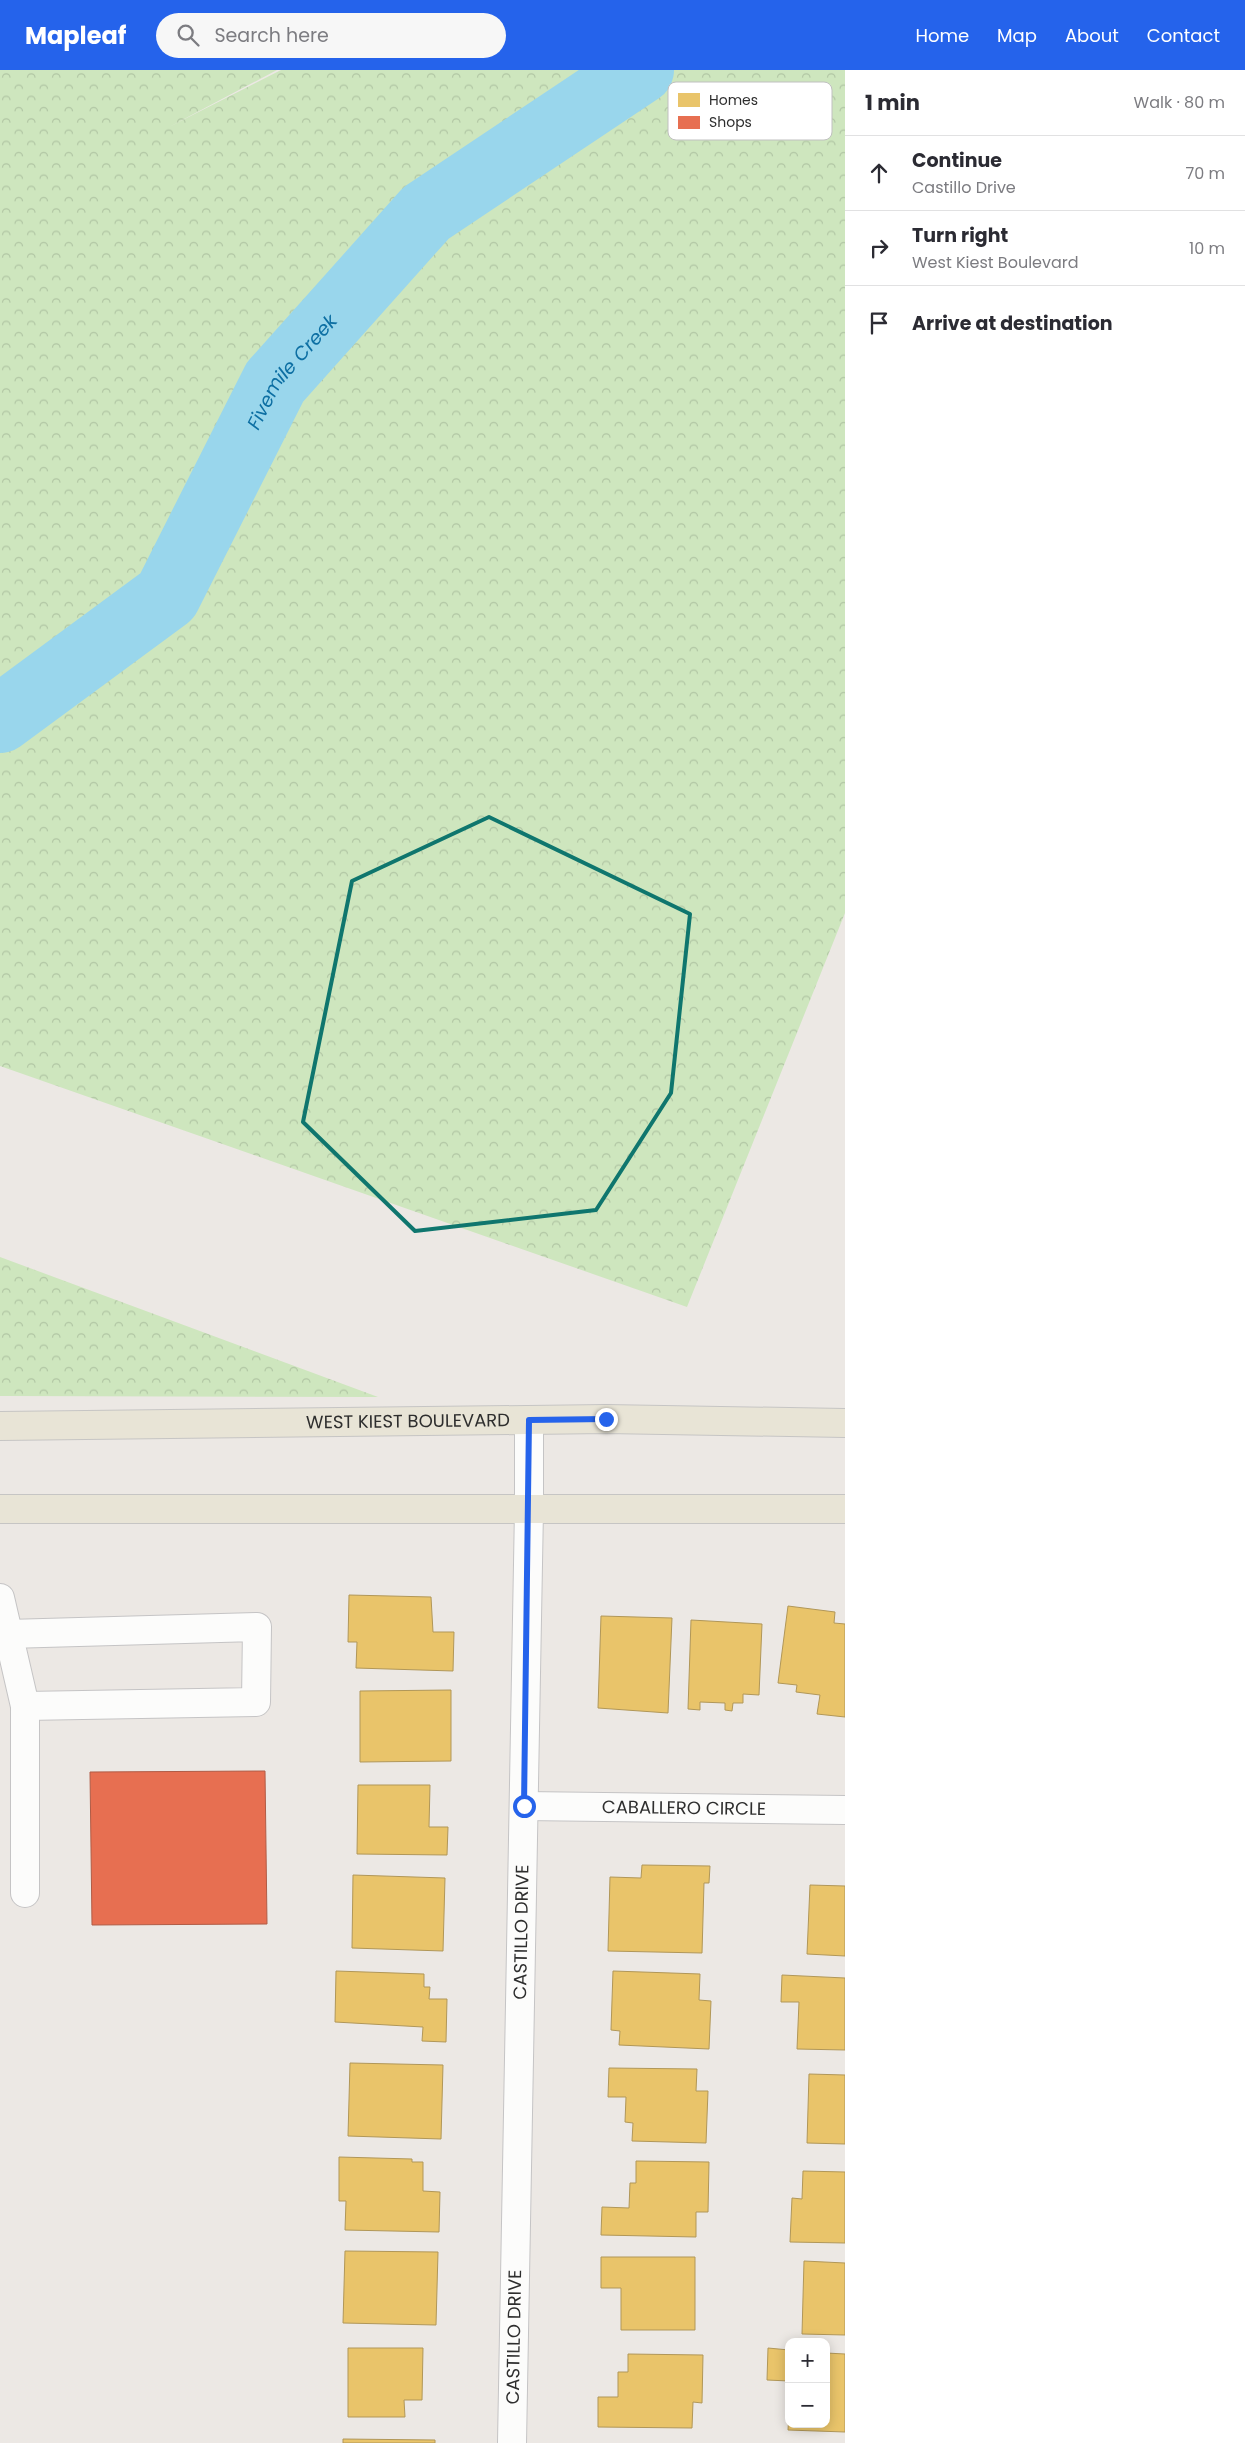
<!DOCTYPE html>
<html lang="en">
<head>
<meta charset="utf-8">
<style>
	:root { --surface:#fff; --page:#f7f7f7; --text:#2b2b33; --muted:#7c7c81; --line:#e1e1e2; --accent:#2563eb }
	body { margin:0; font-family:Poppins,sans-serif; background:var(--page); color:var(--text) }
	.controls { position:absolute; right:15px; bottom:15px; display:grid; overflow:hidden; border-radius:10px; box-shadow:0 2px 12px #0003 }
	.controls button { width:45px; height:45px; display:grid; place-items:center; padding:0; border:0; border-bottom:1px solid var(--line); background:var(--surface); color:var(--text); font:25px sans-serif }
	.stop { position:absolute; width:15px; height:15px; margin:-11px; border:4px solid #2563eb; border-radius:50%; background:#fff }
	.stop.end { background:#2563eb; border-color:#fff; box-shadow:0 1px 5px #0008 }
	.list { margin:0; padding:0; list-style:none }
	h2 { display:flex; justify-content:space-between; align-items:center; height:65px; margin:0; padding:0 20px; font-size:21px }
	h2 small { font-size:16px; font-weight:400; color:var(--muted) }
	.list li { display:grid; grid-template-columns:32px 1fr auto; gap:15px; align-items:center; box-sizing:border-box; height:75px; padding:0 20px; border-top:1px solid var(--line) }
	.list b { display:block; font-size:19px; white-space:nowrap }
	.list p { margin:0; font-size:16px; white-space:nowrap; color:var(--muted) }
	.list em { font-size:16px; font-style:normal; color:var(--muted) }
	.icon { flex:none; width:28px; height:28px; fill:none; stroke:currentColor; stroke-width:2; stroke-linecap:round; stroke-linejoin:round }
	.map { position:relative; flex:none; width:845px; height:2373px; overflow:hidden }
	header { display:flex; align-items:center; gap:30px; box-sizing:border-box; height:70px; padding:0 25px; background:var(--accent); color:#fff }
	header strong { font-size:24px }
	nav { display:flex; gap:28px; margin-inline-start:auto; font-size:18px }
	.search { width:350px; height:45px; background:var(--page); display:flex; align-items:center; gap:12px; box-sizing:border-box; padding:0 18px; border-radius:28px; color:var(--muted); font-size:19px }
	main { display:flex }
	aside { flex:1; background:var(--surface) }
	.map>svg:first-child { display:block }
	.forest { fill:url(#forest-crowns) }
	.homes { fill:#e9c46a; stroke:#b19758 }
	.shops { fill:#e76f51; stroke:#b05c46 }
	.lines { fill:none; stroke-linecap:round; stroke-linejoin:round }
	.river { stroke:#99d6ec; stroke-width:68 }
	.minor-casing { stroke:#c5c4c5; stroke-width:30 }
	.major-casing { stroke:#c6c5c4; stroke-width:30 }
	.minor { stroke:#fcfcfb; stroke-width:28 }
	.major { stroke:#e8e4d6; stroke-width:28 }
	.route { stroke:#2563eb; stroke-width:6 }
	.marked { fill:none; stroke:#0f766e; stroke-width:4; stroke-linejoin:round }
	.labels { text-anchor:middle; stroke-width:5; stroke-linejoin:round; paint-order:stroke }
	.street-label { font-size:18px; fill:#2e2e2e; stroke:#fff }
	.water-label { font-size:19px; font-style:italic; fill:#0d6fa3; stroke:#fff }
	.key { fill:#fff; stroke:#c0c0c0; stroke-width:1 }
	.key-label { font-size:14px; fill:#2e2e2e }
</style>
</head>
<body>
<header>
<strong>Mapleaf</strong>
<div class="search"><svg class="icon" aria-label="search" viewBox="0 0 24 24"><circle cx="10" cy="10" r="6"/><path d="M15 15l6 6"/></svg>Search here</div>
<nav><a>Home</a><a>Map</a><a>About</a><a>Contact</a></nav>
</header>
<main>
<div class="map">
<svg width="845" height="2373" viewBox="0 0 845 2373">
	<defs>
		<pattern id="forest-crowns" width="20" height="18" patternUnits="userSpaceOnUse" patternTransform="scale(1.25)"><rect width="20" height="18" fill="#cee6be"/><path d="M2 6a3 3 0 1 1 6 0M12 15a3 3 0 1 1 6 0" fill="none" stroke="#b1c6a4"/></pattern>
	</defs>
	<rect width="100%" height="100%" fill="#ece8e4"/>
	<g class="forest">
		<path d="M0 0H277L169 57 281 0H845V843L687 1237 0 996Z"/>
		<path d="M0 1187 378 1327 0 1326Z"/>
	</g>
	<g class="homes">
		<path d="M349 1525 431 1527 433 1562H454L453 1601 356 1598 357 1572H348Z"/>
		<path d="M788 1536 835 1542 834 1553 845 1554V1647L817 1644 820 1625 796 1622 797 1615 778 1613Z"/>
		<path d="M601 1546 672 1548 668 1643 598 1638Z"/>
		<path d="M691 1550 762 1554 759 1625 743 1624V1633H733L732 1641 725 1640V1633L700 1632V1640L688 1639Z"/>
		<path d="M451 1620V1691L360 1692V1621Z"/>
		<path d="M358 1715H430L429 1757H448L447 1785 357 1784Z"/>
		<path d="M642 1795 710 1796 709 1813H704L702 1883 608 1881 610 1807 641 1808Z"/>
		<path d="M353 1805 445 1808 443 1881 352 1878Z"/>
		<path d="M810 1815 845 1816V1886L807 1884Z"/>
		<path d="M336 1901 424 1904V1917H430L429 1929H447L446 1972 422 1971 423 1957 335 1952Z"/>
		<path d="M613 1901 700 1904 699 1930 711 1931 709 1979 619 1975 620 1961 611 1960Z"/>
		<path d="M782 1905 845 1908V1980L797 1979 799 1932H781Z"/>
		<path d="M350 1993 443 1995 441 2069 348 2066Z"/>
		<path d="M609 1998 697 1999 696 2021H708L706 2073 632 2071 633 2053 625 2052 626 2027H608Z"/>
		<path d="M809 2004 845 2005V2074L807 2073Z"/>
		<path d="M339 2087 412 2089V2092H423V2121L440 2122 439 2162 345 2160 346 2131H339Z"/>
		<path d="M636 2091 709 2092 708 2142H696V2167L601 2165 602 2137 629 2138 630 2113H636Z"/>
		<path d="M803 2101 845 2102V2173L790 2172 792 2128 802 2129Z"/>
		<path d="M345 2181 438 2182 436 2255 343 2253Z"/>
		<path d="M601 2187H695V2260H621V2218H601Z"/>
		<path d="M804 2191 845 2193V2265L802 2264Z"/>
		<path d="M348 2278H423L422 2330H404L405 2347H348Z"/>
		<path d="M768 2278 789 2280V2311L767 2310Z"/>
		<path d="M826 2283 845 2284V2362L788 2360 789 2342V2354H826Z"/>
		<path d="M628 2284 703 2285 702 2333 693 2332 692 2358 598 2357V2327H618V2302H628Z"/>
		<path d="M343 2369 435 2370V2373H343Z"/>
	</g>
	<path class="shops" d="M265 1701 267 1854 92 1855 90 1702Z"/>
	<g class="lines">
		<path class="river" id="s1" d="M0 649 167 526 275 312 426 143 640 0"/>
		<defs>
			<g id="minor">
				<path d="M0 1528 25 1636V1823"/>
				<path d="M8 1564 257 1557 256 1632 25 1636"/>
				<path id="s2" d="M524 1736 845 1740"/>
				<path id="s3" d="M512 2373 529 1439V1350"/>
			</g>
			<g id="major">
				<path id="s4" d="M0 1356 606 1349 845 1353"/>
				<path d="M0 1439H845"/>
			</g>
		</defs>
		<use href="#minor" class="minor-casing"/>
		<use href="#major" class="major-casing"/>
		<use href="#minor" class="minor"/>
		<use href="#major" class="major"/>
	</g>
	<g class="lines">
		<path class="route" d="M524 1736 529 1350 606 1349"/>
	</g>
	<path class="marked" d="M489 747 690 844 671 1023 596 1140 415 1161 303 1052 352 811Z"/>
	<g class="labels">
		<g class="street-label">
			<text dy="6" stroke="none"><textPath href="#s4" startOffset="408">WEST KIEST BOULEVARD</textPath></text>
			<text dy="6" stroke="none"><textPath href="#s2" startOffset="160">CABALLERO CIRCLE</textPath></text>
			<text dy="6" stroke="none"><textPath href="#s3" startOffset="511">CASTILLO DRIVE</textPath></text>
			<text dy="6" stroke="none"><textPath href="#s3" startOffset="106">CASTILLO DRIVE</textPath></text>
		</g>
		<g class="water-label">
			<text dy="7" stroke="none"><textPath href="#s1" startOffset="465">Fivemile Creek</textPath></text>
		</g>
	</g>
	<rect x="668" y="12" width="164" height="58" rx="8" class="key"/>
	<rect x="678" y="23" width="22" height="14" fill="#e9c46a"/>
	<rect x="678" y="46" width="22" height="13" fill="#e76f51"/>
	<g class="key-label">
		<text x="709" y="35">Homes</text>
		<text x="709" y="57">Shops</text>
	</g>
</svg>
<div class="controls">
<button>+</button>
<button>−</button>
</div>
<div class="stop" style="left:524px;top:1736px"></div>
<div class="stop end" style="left:606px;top:1349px"></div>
</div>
<aside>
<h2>1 min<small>Walk · 80 m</small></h2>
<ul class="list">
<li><svg class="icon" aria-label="ahead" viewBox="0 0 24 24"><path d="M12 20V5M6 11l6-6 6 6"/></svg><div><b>Continue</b><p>Castillo Drive</p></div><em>70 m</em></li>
<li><svg class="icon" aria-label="right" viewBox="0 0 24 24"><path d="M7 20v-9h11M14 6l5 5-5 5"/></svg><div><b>Turn right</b><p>West Kiest Boulevard</p></div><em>10 m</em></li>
<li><svg class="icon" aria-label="arrive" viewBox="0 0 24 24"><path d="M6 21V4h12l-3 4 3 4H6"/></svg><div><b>Arrive at destination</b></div></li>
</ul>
</aside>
</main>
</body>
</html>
